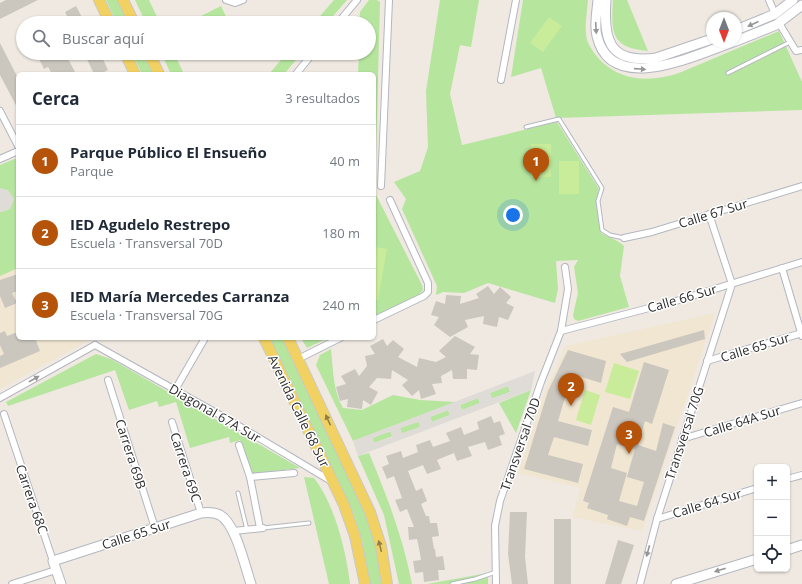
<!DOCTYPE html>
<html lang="es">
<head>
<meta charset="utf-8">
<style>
	:root { --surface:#fff; --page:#f6f6f7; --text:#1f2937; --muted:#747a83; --line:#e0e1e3; --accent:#b45309 }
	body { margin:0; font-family:"Open Sans",sans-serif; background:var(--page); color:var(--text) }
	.controls { position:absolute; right:12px; bottom:12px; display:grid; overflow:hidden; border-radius:6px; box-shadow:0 1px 3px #0004 }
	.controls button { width:36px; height:36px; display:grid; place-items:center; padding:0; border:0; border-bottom:1px solid var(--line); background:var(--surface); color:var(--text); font:20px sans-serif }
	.compass { position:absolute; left:706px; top:12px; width:36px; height:36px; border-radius:50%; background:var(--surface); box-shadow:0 1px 3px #0004; rotate:180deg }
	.you { position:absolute; left:513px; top:215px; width:14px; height:14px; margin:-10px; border:3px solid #fff; border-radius:50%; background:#1a73e8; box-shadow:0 0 0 6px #1a73e833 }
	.badge { display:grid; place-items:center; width:26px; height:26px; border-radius:50%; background:var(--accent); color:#fff; font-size:13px; font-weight:700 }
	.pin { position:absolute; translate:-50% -33px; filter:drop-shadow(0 1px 2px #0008) }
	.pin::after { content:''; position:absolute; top:21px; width:14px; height:12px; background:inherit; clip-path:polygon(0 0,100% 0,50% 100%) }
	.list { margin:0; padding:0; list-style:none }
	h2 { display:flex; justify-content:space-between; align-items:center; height:52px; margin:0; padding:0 16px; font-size:17px }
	h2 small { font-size:13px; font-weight:400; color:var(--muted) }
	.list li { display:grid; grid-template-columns:26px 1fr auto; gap:12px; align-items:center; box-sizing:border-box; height:72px; padding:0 16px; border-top:1px solid var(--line) }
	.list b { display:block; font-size:15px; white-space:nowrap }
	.list p { margin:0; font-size:13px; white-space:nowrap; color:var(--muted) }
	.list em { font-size:13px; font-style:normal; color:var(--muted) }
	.icon { flex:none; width:22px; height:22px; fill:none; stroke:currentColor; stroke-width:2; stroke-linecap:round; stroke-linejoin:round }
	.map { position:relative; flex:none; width:802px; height:584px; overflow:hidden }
	.search { position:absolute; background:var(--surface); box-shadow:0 1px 3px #0004; left:16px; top:16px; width:360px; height:44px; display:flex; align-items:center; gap:10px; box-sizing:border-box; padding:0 14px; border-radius:22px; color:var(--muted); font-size:15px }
	.panel { position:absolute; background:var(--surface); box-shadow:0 1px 3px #0004; left:16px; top:72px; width:360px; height:268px; border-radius:6px }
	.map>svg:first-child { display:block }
	.education { fill:#f0e6d1 }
	.green { fill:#b6e59e }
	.pitch { fill:#c9ec9a }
	.plaza { fill:#dfdcd8; fill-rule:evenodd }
	.building { fill:#cbc7bf; fill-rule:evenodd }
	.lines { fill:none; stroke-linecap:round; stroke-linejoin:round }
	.lane-casing { stroke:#b4b7c1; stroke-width:5 }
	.street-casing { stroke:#b4b7c1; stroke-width:8 }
	.secondary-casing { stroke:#b4b7c1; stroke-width:11 }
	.primary-casing { stroke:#c9c9c9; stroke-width:12 }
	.lane { stroke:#fff; stroke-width:3 }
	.street { stroke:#fff; stroke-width:6 }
	.secondary { stroke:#fff; stroke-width:9 }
	.primary { stroke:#f2d163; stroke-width:10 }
	.oneway { fill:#969696 }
	.oneway2 { fill:#908048 }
	.labels { text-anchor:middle; stroke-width:3; stroke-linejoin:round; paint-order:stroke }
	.street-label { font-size:13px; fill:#2e2e2e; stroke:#fff }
</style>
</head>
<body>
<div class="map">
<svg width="802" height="584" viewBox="0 0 802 584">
	<rect width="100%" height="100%" fill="#efe9e1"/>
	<g class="education">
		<path d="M18 268V338H85L84 343 0 389V276Z"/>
		<path d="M715 313 642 531 572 517 581 488 518 473 545 392 566 346Z"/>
	</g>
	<g class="green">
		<path d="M106 0H119L130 23H117Z"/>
		<path d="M135 0H149L160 23H146Z"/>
		<path d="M334 0H347L327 23H314Z"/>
		<path d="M369 0H377L380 2 375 193 422 285 423 290 419 295 374 316V74H358L359 53H369V23H359L360 12Z"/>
		<path d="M440 0H479L471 47 460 45 450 94 462 145 557 122 599 189 596 202 601 233C609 238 617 239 624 246L620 276 629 307 578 321 574 319 573 315 578 293 574 267 578 260 556 261 558 289 555 303 488 283 464 293 443 292 436 295 437 286 402 209 406 199 394 182 420 171 428 147 426 91Z"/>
		<path d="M523 0H588C587 13 584 28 587 40 590 48 596 56 601 61 623 82 651 82 679 73L779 31 802 82V110L556 118 541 68 511 77Z"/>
		<path d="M613 0H627L648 51C611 48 611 33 613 0Z"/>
		<path d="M221 6 228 21 224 23H187Z"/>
		<path d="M132 53H145L154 74H142Z"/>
		<path d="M161 53H174L184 74H171Z"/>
		<path d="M287 53H302L284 74H269Z"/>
		<path d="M17 158 18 268 0 276V165Z"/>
		<path d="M270 338H282L358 495 377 550 382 584H370L362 540 354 515Z"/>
		<path d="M301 338H328L307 348Z"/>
		<path d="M331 349C333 369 333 391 343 408L362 410 393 395 420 400 456 402 353 441 316 365 320 355Z"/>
		<path d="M96 354 111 359 300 468 250 474 240 440 230 443 229 437 190 448 176 402 159 407 157 401 129 410 115 370 8 406 6 402Z"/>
		<path d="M508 386 510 392 492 399 490 393Z"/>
		<path d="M531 390 516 433 499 403Z"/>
		<path d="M478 398 480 403 462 410 460 405Z"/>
		<path d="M448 410 450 415 432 422 430 417Z"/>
		<path d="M419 421 420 427 402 434 400 428Z"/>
		<path d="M391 431 393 436 374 443 372 438Z"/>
		<path d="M369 453C387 496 403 538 412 584H399L384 515 358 456Z"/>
		<path d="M304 477 314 478C335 505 346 551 350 584H329Z"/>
		<path d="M488 573V584H427Z"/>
	</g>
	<g class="pitch">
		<path d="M549 17 562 26 543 52 530 43Z"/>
		<rect x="531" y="144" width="20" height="33"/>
		<rect x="559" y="161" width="20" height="33"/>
		<path d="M374 247 387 249 378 300 374 299Z"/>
		<path d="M614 363 639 371 630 399 605 392Z"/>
		<path d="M585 390 600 395 591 425 576 420Z"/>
	</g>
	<g class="plaza">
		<path d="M0 188 8 190 14 199 10 209 2 212H0Z"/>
		<path d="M535 371 531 390 358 456 353 441ZM508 386 510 392 492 398 490 393ZM478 398 480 403 462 410 460 405ZM448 410 450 415 432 422 430 417ZM419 422 420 427 402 433 400 428ZM390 431 392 437 374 443 373 438Z"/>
	</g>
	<g class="building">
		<path d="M6 0H38L0 19V3Z"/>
		<path d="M76 6 85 23H70L65 12Z"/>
		<path d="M0 43 18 78V109L0 75Z"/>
		<path d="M36 53H65L75 72 72 74H52L48 67 44 69Z"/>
		<path d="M84 53H100L108 70 100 74H94Z"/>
		<path d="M18 274V291L12 293 17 303 5 308 0 296V280Z"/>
		<path d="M488 286 494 294 500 287 511 297 506 303 514 307 508 320 499 317 497 327 483 324 484 316 465 320 468 327 450 337 434 325 439 317 431 315 436 301 445 304 446 295 461 296 460 304 479 298 476 294Z"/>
		<path d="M704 330 705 339 627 362 620 354Z"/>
		<path d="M5 331 7 336 18 332V338H35L40 351 0 368V356L4 354 0 345V333Z"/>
		<path d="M455 336 475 347 470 354 479 355 477 370 467 369V379H453L452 370 441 376 442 383 432 384 436 394 421 399 419 390 412 396 402 385 408 380 392 370 391 379 377 378 369 387 378 392 371 405 363 400 362 409 347 407 348 399 340 401 336 387 346 384 341 376 355 369 359 376 367 366 365 356 375 354 370 346 383 339 387 346 393 340 404 349 398 357 417 367 419 358 436 362 446 357 439 351Z"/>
		<path d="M568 350 606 361 601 383 572 374 558 421 592 430 588 446 554 437 548 455 583 464 578 483 524 469 548 391Z"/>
		<path d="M644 362 669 370 652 424 645 421 638 445 656 451 663 423 675 427 644 521 630 517 627 526 607 519 608 515 587 508 589 503 583 501 613 407 629 412ZM617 444 635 449 627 477 644 482 637 506 619 501 627 473 611 468Z"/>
		<path d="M491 416 494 423 500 421 505 434 499 436 502 445 488 450 485 442 468 447 472 456 457 461 454 453 444 457 437 460 441 469 427 474 423 465 408 471 416 491 422 488 427 501 421 504 426 516H429L430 523H437L439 536 432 537 434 549H435L436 557 443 556 445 570H438L439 580 424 582 423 572 415 573 413 561 421 560 419 548 417 539 409 540 408 527H414L407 509 400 512 395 500 402 498 394 476 387 479 382 467 389 464 386 456 401 451 403 458 418 452 416 445 430 440 433 447 450 441 446 433 461 427 464 435 479 429 477 422Z"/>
		<path d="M510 512H527L525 557 528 584H512L508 554Z"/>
		<rect x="554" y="519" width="17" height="65"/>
		<path d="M618 540 634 545 621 584H605Z"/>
	</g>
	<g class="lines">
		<defs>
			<g id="lane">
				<path d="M728 73 790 42"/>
				<path d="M526 127 559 119 602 188 598 201 602 230 610 235 624 238"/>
				<path d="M238 493 247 530"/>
				<path d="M263 528 309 523"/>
				<path d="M452 584 475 579 496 572"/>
			</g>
			<g id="street">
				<path d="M226 0 235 3 243 0"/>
				<path d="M769 0 775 14"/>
				<path d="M338 23 357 0"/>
				<path d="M779 23 796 51 802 50"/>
				<path d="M296 74 313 53"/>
				<path d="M501 80 516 0"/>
				<path d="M0 111 18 146"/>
				<path d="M0 159 18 151"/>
				<path d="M381 186 389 0"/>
				<path d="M624 238 652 232 802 186"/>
				<path d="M782 268 802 336"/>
				<path d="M374 320 424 296 428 292V283L390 200"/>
				<path d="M561 331 676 301 802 262"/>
				<path d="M95 345 229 420 331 481"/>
				<path d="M298 359 340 338"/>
				<path d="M707 361 802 333"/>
				<path d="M108 380 155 528"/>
				<path d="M175 390 205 338"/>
				<path d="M0 398 95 345"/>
				<path d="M4 414 53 561"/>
				<path d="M172 422 201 513"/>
				<path d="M682 439 802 403"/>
				<path d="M239 445 250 477 260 528"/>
				<path d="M250 477 294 473"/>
				<path d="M787 479 802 475"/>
				<path d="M657 519 757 488"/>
				<path d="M233 531 263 528"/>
				<path d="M12 584 56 570"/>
				<path d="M496 584 495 526 500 501 541 382 561 331 568 289 565 267"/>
				<path d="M640 584 657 519 732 284 709 214"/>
			</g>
			<g id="secondary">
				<path d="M598 0C597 12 594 25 597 36 611 97 698 54 733 42"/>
				<path d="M606 0C603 40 609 64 656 58L712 39"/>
				<path d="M736 30 775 14 793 0"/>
				<path d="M736 41 776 25 802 5"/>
				<path d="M787 550 802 545"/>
				<path d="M61 584 53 561 201 513C207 512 214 512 220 515 236 524 245 567 251 584"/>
				<path d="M676 584 757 559"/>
			</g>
			<g id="primary">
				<path d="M99 0 110 23"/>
				<path d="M123 0 134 23"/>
				<path d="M125 53 135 74"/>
				<path d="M149 53 159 74"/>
				<path d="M264 338 344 505 355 536 365 584"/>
				<path d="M288 338 370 512 381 546 387 584"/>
			</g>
		</defs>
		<use href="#lane" class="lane-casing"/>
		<use href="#street" class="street-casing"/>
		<use href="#secondary" class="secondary-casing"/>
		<use href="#primary" class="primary-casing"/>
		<use href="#lane" class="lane"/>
		<use href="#street" class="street"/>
		<use href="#secondary" class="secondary"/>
		<use href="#primary" class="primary"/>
	</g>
	<defs><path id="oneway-solid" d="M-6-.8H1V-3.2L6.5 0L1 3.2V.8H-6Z"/></defs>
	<g class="oneway">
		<use href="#oneway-solid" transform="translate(753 24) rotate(156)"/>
		<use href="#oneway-solid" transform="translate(596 28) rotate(87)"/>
		<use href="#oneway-solid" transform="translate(640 69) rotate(4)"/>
		<use href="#oneway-solid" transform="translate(34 379) rotate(-29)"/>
		<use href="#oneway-solid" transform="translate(648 551) rotate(105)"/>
		<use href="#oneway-solid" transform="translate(720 570) rotate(163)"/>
	</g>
	<g class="oneway2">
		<use href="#oneway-solid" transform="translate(328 420) rotate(-115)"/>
		<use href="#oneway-solid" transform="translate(380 546) rotate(-104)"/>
	</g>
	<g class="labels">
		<g class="street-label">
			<text transform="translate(713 213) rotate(-17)" y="5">Calle 67 Sur</text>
			<text transform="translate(682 298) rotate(-16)" y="5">Calle 66 Sur</text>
			<text transform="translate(755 347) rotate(-17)" y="5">Calle 65 Sur</text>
			<text transform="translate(299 411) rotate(64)" y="5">Avenida Calle 68 Sur</text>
			<text transform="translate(215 413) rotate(30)" y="5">Diagonal 67A Sur</text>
			<text transform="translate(742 421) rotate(-17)" y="5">Calle 64A Sur</text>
			<text transform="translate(684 433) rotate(-72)" y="5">Transversal 70G</text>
			<text transform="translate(520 444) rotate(-71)" y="5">Transversal 70D</text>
			<text transform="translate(131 454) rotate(72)" y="5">Carrera 69B</text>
			<text transform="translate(186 467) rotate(72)" y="5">Carrera 69C</text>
			<text transform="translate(32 499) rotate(71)" y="5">Carrera 68C</text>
			<text transform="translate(707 503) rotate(-17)" y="5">Calle 64 Sur</text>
			<text transform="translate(136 534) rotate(-18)" y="5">Calle 65 Sur</text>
		</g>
	</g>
</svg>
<div class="controls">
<button>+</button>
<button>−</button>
<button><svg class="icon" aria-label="locate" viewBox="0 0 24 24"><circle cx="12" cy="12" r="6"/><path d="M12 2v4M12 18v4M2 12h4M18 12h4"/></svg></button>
</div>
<svg class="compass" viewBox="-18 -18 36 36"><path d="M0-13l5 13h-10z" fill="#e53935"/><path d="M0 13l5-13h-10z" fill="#747a83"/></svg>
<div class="you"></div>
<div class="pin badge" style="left:536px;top:181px">1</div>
<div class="pin badge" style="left:571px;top:406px">2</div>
<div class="pin badge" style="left:629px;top:454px">3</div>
<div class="search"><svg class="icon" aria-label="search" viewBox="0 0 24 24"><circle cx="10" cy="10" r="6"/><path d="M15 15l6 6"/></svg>Buscar aquí</div>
<section class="panel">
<h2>Cerca<small>3 resultados</small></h2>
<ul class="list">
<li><span class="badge">1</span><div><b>Parque Público El Ensueño</b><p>Parque</p></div><em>40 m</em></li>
<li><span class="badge">2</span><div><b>IED Agudelo Restrepo</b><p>Escuela · Transversal 70D</p></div><em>180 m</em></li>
<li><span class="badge">3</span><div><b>IED María Mercedes Carranza</b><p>Escuela · Transversal 70G</p></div><em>240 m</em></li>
</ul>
</section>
</div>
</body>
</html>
